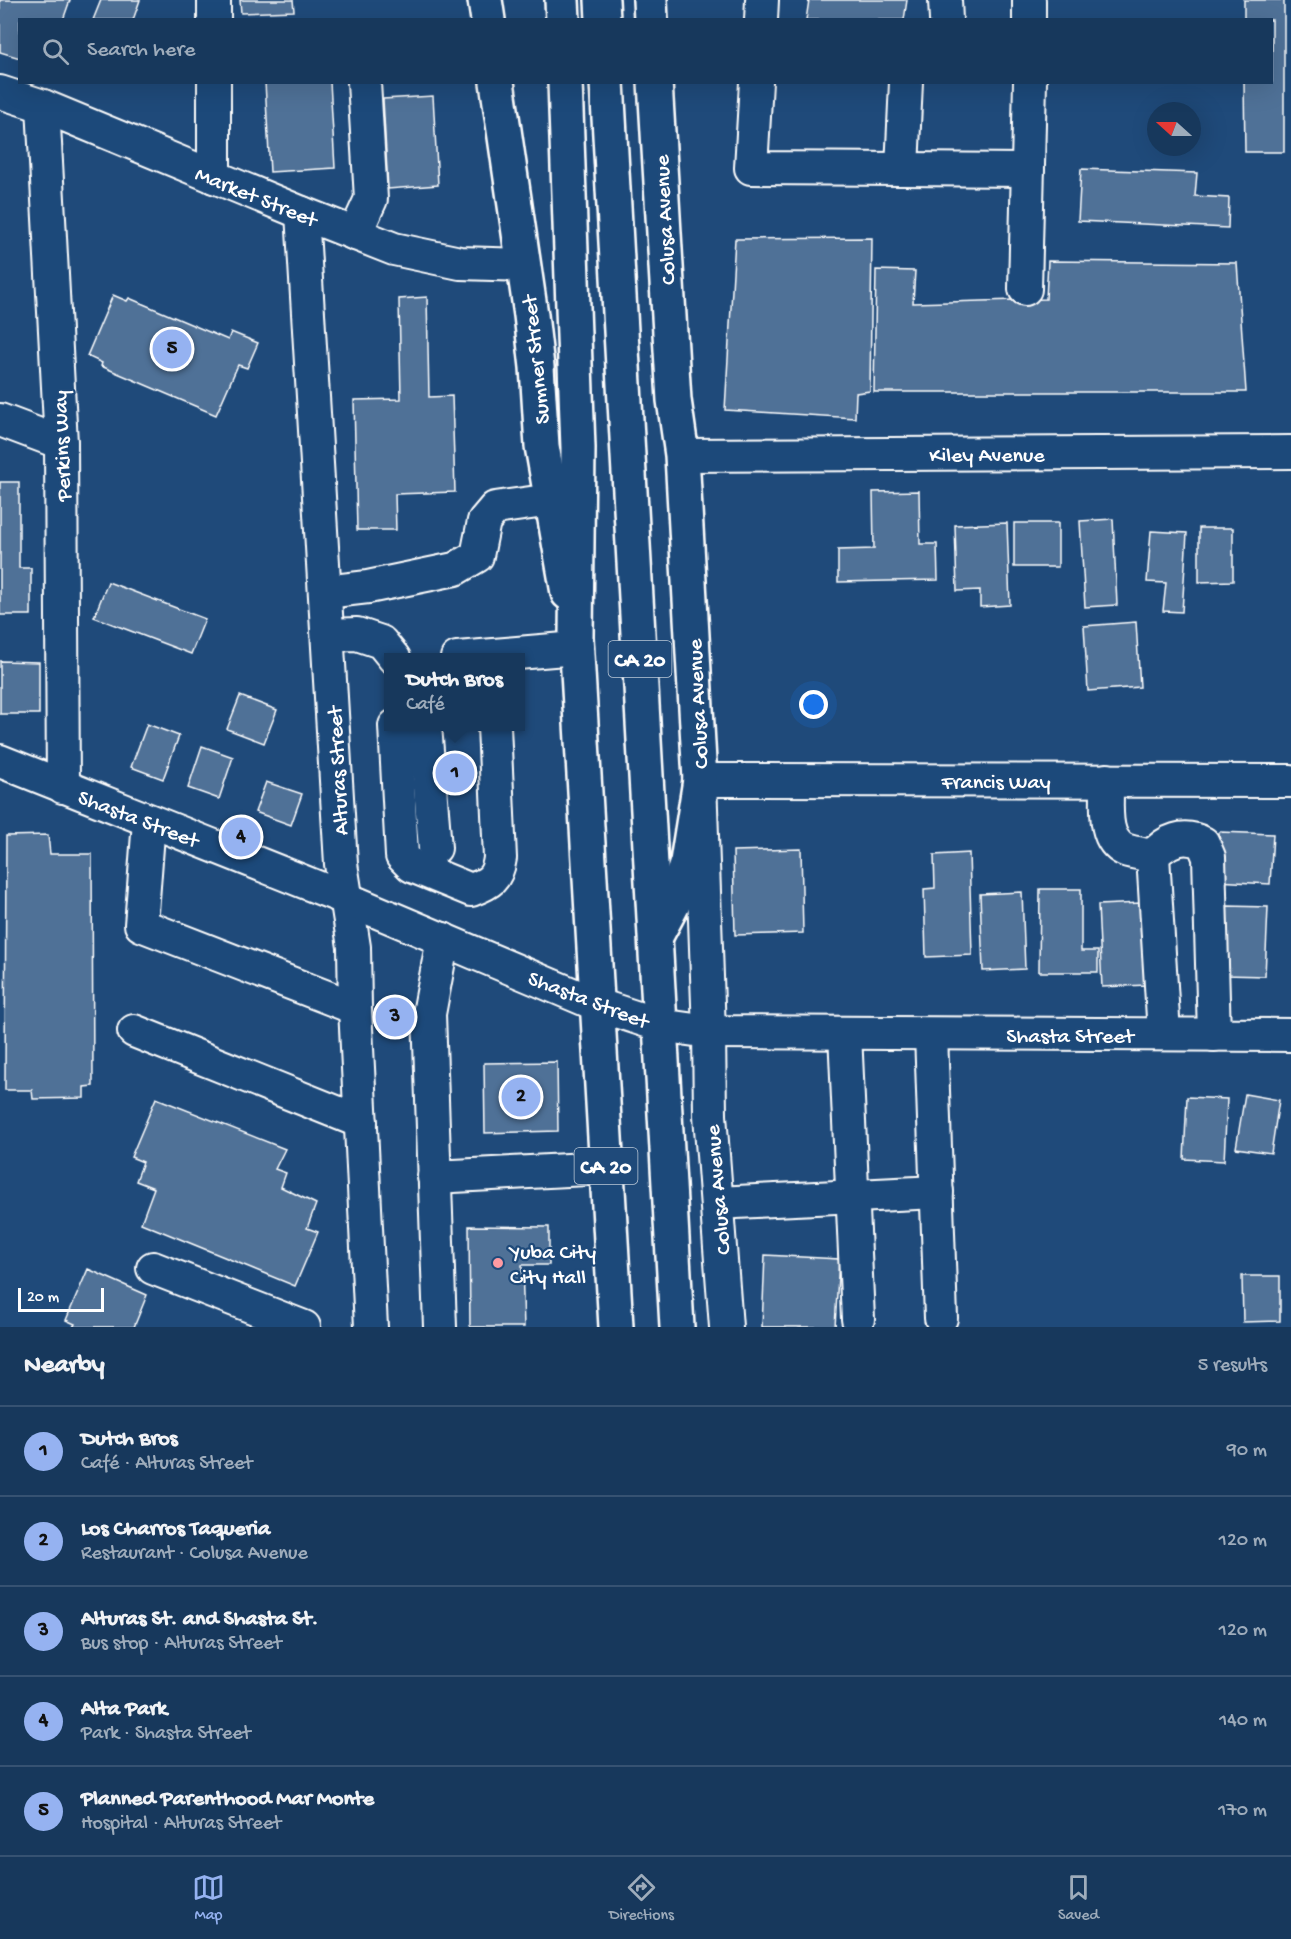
<!DOCTYPE html>
<html lang="en">
<head>
<meta charset="utf-8">
<style>
	:root { --surface:#17385c; --page:#203f62; --text:#f1f3f6; --muted:#9eacbb; --line:#365272; --accent:#95b2f1 }
	body { margin:0; font-family:"Gochi Hand",sans-serif; background:var(--page); color:var(--text) }
	.compass { position:absolute; left:1147px; top:102px; width:54px; height:54px; border-radius:50%; background:var(--surface); box-shadow:0 6px 24px #0002; rotate:291deg }
	.scale { position:absolute; left:18px; bottom:15px; width:86px; box-sizing:border-box; padding-left:6px; border:3px solid #fff; border-top:0; font-size:16px; line-height:21px; white-space:nowrap; color:#fff; -webkit-text-stroke:4px #1f4a7a; paint-order:stroke }
	.you { position:absolute; left:814px; top:705px; width:21px; height:21px; margin:-15px; border:4px solid #fff; border-radius:50%; background:#1a73e8; box-shadow:0 0 0 9px #1a73e833 }
	.badge { display:grid; place-items:center; width:39px; height:39px; border-radius:50%; background:var(--accent); color:#111; font-size:20px; font-weight:700 }
	.pin { position:absolute; translate:-50% -50%; border:3px solid #fff; box-shadow:0 2px 6px #0006 }
	.popup { position:absolute; left:384px; top:653px; width:141px; height:78px; box-sizing:border-box; display:grid; place-content:center; border-radius:0px; background:var(--surface); filter:drop-shadow(0 2px 4px #0005); font-size:20px; white-space:nowrap; color:var(--muted) }
	.popup b { font-size:22px; color:var(--text) }
	.popup::after { content:''; position:absolute; left:50%; top:100%; margin-left:-12px; border:12px solid transparent; border-top-color:var(--surface) }
	.list { margin:0; padding:0; list-style:none }
	h2 { display:flex; justify-content:space-between; align-items:center; height:78px; margin:0; padding:0 24px; font-size:26px }
	h2 small { font-size:20px; font-weight:400; color:var(--muted) }
	.list li { display:grid; grid-template-columns:39px 1fr auto; gap:18px; align-items:center; box-sizing:border-box; height:90px; padding:0 24px; border-top:2px solid var(--line) }
	.list b { display:block; font-size:22px; white-space:nowrap }
	.list p { margin:0; font-size:20px; white-space:nowrap; color:var(--muted) }
	.list em { font-size:20px; font-style:normal; color:var(--muted) }
	.icon { flex:none; width:33px; height:33px; fill:none; stroke:currentColor; stroke-width:2; stroke-linecap:round; stroke-linejoin:round }
	.map { position:relative; flex:none; width:1291px; height:1327px; overflow:hidden }
	.search { position:absolute; background:var(--surface); box-shadow:0 6px 24px #0002; left:18px; right:18px; top:18px; height:66px; display:flex; align-items:center; gap:15px; box-sizing:border-box; padding:0 21px; border-radius:0px; color:var(--muted); font-size:22px }
	.sheet { height:528px; background:var(--surface) }
	nav { display:flex; justify-content:space-around; align-items:center; box-sizing:border-box; height:84px; border-top:2px solid var(--line); background:var(--surface); font-size:16px; color:var(--muted) }
	nav a { display:grid; justify-items:center; gap:3px }
	nav .on { color:var(--accent) }
	.map>svg:first-child { display:block }
	.building { fill:#507197; stroke:#fff; stroke-width:1.5 }
	.lines { fill:none; stroke-linecap:round; stroke-linejoin:round }
	.minor-casing { stroke:#fff; stroke-width:36 }
	.major-casing { stroke:#fff; stroke-width:38 }
	.highway-casing { stroke:#fff; stroke-width:38 }
	.minor { stroke:#1f4a7a; stroke-width:32 }
	.major { stroke:#1f4a7a; stroke-width:33 }
	.highway { stroke:#1f4a7a; stroke-width:33 }
	.poi-dot { fill:#ff9aa2; stroke:#1f4a7a; stroke-width:2 }
	.labels { text-anchor:middle; stroke-width:4.5; stroke-linejoin:round; paint-order:stroke }
	.shield { fill:#1f4a7a; stroke:#bcc9d7; stroke-width:1.5 }
	.shield-label { font-size:21px; font-weight:bold; fill:#fff }
	.street-label { font-size:22px; fill:#fff; stroke:#1f4a7a }
	.poi-label { font-size:22px; fill:#fff; stroke:#1f4a7a; text-anchor:start }
</style>
</head>
<body>
<div class="map">
<svg width="1291" height="1327" viewBox="0 0 1291 1327">
	<rect width="100%" height="100%" fill="#1f4a7a"/>
	<filter id="ink" filterUnits="userSpaceOnUse"><feTurbulence type="fractalNoise" baseFrequency=".0167" numOctaves="2"/><feDisplacementMap in="SourceGraphic" scale="12" xChannelSelector="R" yChannelSelector="G"/><feConvolveMatrix kernelMatrix="1 2 1 2 8 2 1 2 1" color-interpolation-filters="sRGB"/></filter>
	<g filter="url(#ink)">
		<g class="building">
			<path d="M0 0H70L63 20H20V58L0 52Z"/>
			<path d="M101 0H140L133 20H93Z"/>
			<path d="M240 0H293L294 11 241 13Z"/>
			<path d="M809 0H907L904 20H806Z"/>
			<path d="M1244 0H1284V152H1245L1244 82H1272V20H1244Z"/>
			<path d="M265 82H330L335 168 270 172Z"/>
			<path d="M433 96 438 185 388 189 383 99Z"/>
			<path d="M1081 169 1197 173 1195 196 1229 198 1228 228 1078 221Z"/>
			<path d="M872 238 870 391 856 393 855 418 725 410 735 239Z"/>
			<path d="M1048 261 1237 263 1246 392H874L876 270 915 271 913 303 1046 299Z"/>
			<path d="M113 295 127 301 129 298 228 340 231 332 258 343 247 368 238 365 216 415 101 366 102 363 87 356Z"/>
			<path d="M427 297 429 397 452 396 455 492 395 494 396 530H357L354 400 401 399 399 299Z"/>
			<path d="M0 482H19V568H31V615H0Z"/>
			<path d="M919 491 920 544H937L938 580 838 582V550L874 549 873 492Z"/>
			<path d="M1113 519 1117 605 1085 607 1080 521Z"/>
			<path d="M1007 523 1010 605 980 607V590L957 591 955 525Z"/>
			<rect x="1014" y="523" width="44" height="44"/>
			<path d="M1199 528H1233V581L1199 582Z"/>
			<path d="M1151 531 1187 533 1182 612 1163 611 1166 583 1147 582Z"/>
			<path d="M108 582 205 619 191 654 94 617Z"/>
			<path d="M1136 622 1140 687 1088 691 1084 626Z"/>
			<path d="M0 661 39 662V714H0Z"/>
			<path d="M240 696 277 710 264 743 227 729Z"/>
			<path d="M147 724 179 736 163 779 131 767Z"/>
			<path d="M202 746 233 757 219 799 188 788Z"/>
			<path d="M266 782 302 794 291 825 255 812Z"/>
			<path d="M1219 832 1273 834 1270 884 1217 881Z"/>
			<path d="M48 835 50 854H92L93 1086 84 1087V1098L33 1099 32 1090H5L6 836Z"/>
			<path d="M801 849 803 933 735 935 733 851Z"/>
			<path d="M969 853 972 955 926 957 924 889 935 888 934 855Z"/>
			<path d="M1040 889H1081V951H1098V972H1039Z"/>
			<path d="M1022 892 1025 969 983 971 980 894Z"/>
			<path d="M1141 903 1146 985 1102 987 1098 905Z"/>
			<path d="M1227 906 1268 907 1265 976 1225 975Z"/>
			<path d="M557 1062 558 1131 485 1133 484 1063Z"/>
			<path d="M1245 1094 1279 1100 1271 1153 1236 1148Z"/>
			<path d="M1187 1097 1227 1099 1224 1161 1184 1159Z"/>
			<path d="M156 1098 285 1149 275 1169 286 1173 281 1187 316 1204 307 1228 318 1232 295 1286 141 1223 154 1188 136 1181 143 1162 131 1157Z"/>
			<path d="M469 1226 549 1227V1265H522L524 1327H470Z"/>
			<path d="M765 1255 839 1259 835 1327H762Z"/>
			<path d="M88 1269 147 1295 134 1327H73L75 1324 66 1320Z"/>
			<path d="M1242 1276H1280V1321L1243 1322Z"/>
		</g>
		<g class="lines">
			<defs>
				<g id="minor">
					<path d="M945 0 946 20"/>
					<path d="M1029 0V20"/>
					<path d="M214 20V0"/>
					<path d="M761 20 762 0"/>
					<path d="M214 82V177"/>
					<path d="M756 82 751 168 902 169 906 82"/>
					<path d="M0 92 43 106 302 213 394 249 460 263 522 265"/>
					<path d="M43 106 61 443 63 787"/>
					<path d="M902 169 1028 170"/>
					<path d="M302 213 341 864 354 947 355 1008 371 1327"/>
					<path d="M355 234 371 199 364 82"/>
					<path d="M1025 289 1030 82"/>
					<path d="M0 420 61 443"/>
					<path d="M682 455 1291 452"/>
					<path d="M325 592 368 587 455 569 477 556 484 521 495 508 552 500"/>
					<path d="M328 635 357 634 381 642 394 658"/>
					<path d="M457 658 577 648"/>
					<path d="M395 726 402 856 412 866 471 890C490 883 497 879 500 858L494 726"/>
					<path d="M425 726 435 848"/>
					<path d="M0 761 347 899 598 1005 659 1025 709 1032 1291 1035"/>
					<path d="M1107 780C1108 802 1101 839 1125 850 1134 853 1144 854 1153 856"/>
					<path d="M149 821 141 925 355 1008"/>
					<path d="M134 1031 361 1122"/>
					<path d="M845 1033 858 1319"/>
					<path d="M931 1034 941 1318"/>
					<path d="M1164 1034 1153 856C1166 840 1184 833 1203 843L1209 857 1214 1035"/>
					<path d="M434 1177 606 1168"/>
					<path d="M717 1203 937 1192"/>
					<path d="M153 1268 304 1327"/>
					<path d="M440 1327 429 1014 443 939"/>
					<path d="M726 1327 710 1115 709 1032 700 780 1291 781"/>
				</g>
				<g id="major">
					<path d="M485 0 488 20"/>
					<path d="M650 0 651 20"/>
					<path d="M497 82 531 315 537 367 542 446 568 593"/>
					<path d="M655 82 674 400 682 455 700 780"/>
				</g>
				<g id="highway">
					<path d="M562 0 563 20"/>
					<path d="M602 0 603 20"/>
					<path d="M565 82 578 448 576 637 616 1327"/>
					<path d="M607 82 677 1327"/>
					<path d="M657 934 673 904 687 862 700 780"/>
				</g>
			</defs>
			<use href="#minor" class="minor-casing"/>
			<use href="#major" class="major-casing"/>
			<use href="#highway" class="highway-casing"/>
			<use href="#minor" class="minor"/>
			<use href="#major" class="major"/>
			<use href="#highway" class="highway"/>
		</g>
	</g>
	<circle class="poi-dot" cx="498" cy="1263" r="6"/>
	<g class="labels">
		<g class="shield">
			<rect x="608.5" y="641" width="63" height="36" rx="4.5"/>
			<rect x="574.5" y="1148" width="63" height="36" rx="4.5"/>
		</g>
		<g class="shield-label">
			<text x="640" y="666">CA 20</text>
			<text x="606" y="1173">CA 20</text>
		</g>
		<g class="street-label">
			<text transform="translate(257 195) rotate(22)" y="8">Market Street</text>
			<text transform="translate(663 220) rotate(-93)" y="8">Colusa Avenue</text>
			<text transform="translate(534 360) rotate(-96)" y="8">Sumner Street</text>
			<text transform="translate(60 446) rotate(-92)" y="8">Perkins Way</text>
			<text x="987" y="461">Kiley Avenue</text>
			<text transform="translate(696 704) rotate(-93)" y="8">Colusa Avenue</text>
			<text transform="translate(336 771) rotate(-93)" y="8">Alturas Street</text>
			<text x="996" y="788">Francis Way</text>
			<text transform="translate(139 817) rotate(21)" y="8">Shasta Street</text>
			<text transform="translate(589 998) rotate(21)" y="8">Shasta Street</text>
			<text x="1070" y="1042">Shasta Street</text>
			<text transform="translate(716 1190) rotate(-95)" y="8">Colusa Avenue</text>
		</g>
		<g class="poi-label">
			<text x="510" y="1258">Yuba City<tspan x="510" dy="25">City Hall</tspan></text>
		</g>
	</g>
</svg>
<svg class="compass" viewBox="-18 -18 36 36"><path d="M0-13l5 13h-10z" fill="#e53935"/><path d="M0 13l5-13h-10z" fill="#9eacbb"/></svg>
<div class="scale">20 m</div>
<div class="you"></div>
<div class="pin badge" style="left:455px;top:773px">1</div>
<div class="popup"><b>Dutch Bros</b>Café</div>
<div class="pin badge" style="left:521px;top:1097px">2</div>
<div class="pin badge" style="left:395px;top:1017px">3</div>
<div class="pin badge" style="left:241px;top:837px">4</div>
<div class="pin badge" style="left:172px;top:349px">5</div>
<div class="search"><svg class="icon" aria-label="search" viewBox="0 0 24 24"><circle cx="10" cy="10" r="6"/><path d="M15 15l6 6"/></svg>Search here</div>
</div>
<section class="sheet">
<h2>Nearby<small>5 results</small></h2>
<ul class="list">
<li><span class="badge">1</span><div><b>Dutch Bros</b><p>Café · Alturas Street</p></div><em>90 m</em></li>
<li><span class="badge">2</span><div><b>Los Charros Taqueria</b><p>Restaurant · Colusa Avenue</p></div><em>120 m</em></li>
<li><span class="badge">3</span><div><b>Alturas St. and Shasta St.</b><p>Bus stop · Alturas Street</p></div><em>120 m</em></li>
<li><span class="badge">4</span><div><b>Alta Park</b><p>Park · Shasta Street</p></div><em>140 m</em></li>
<li><span class="badge">5</span><div><b>Planned Parenthood Mar Monte</b><p>Hospital · Alturas Street</p></div><em>170 m</em></li>
</ul>
</section>
<nav>
<a class="on"><svg class="icon" aria-label="map" viewBox="0 0 24 24"><path d="M3 6l6-2 6 2 6-2v14l-6 2-6-2-6 2zM9 4v14M15 6v14"/></svg>Map</a>
<a><svg class="icon" aria-label="directions" viewBox="0 0 24 24"><path d="M12 3l9 9-9 9-9-9zM9 14v-3h6M13 9l2 2-2 2"/></svg>Directions</a>
<a><svg class="icon" aria-label="saved" viewBox="0 0 24 24"><path d="M7 4h10v16l-5-4-5 4z"/></svg>Saved</a>
</nav>
</body>
</html>
